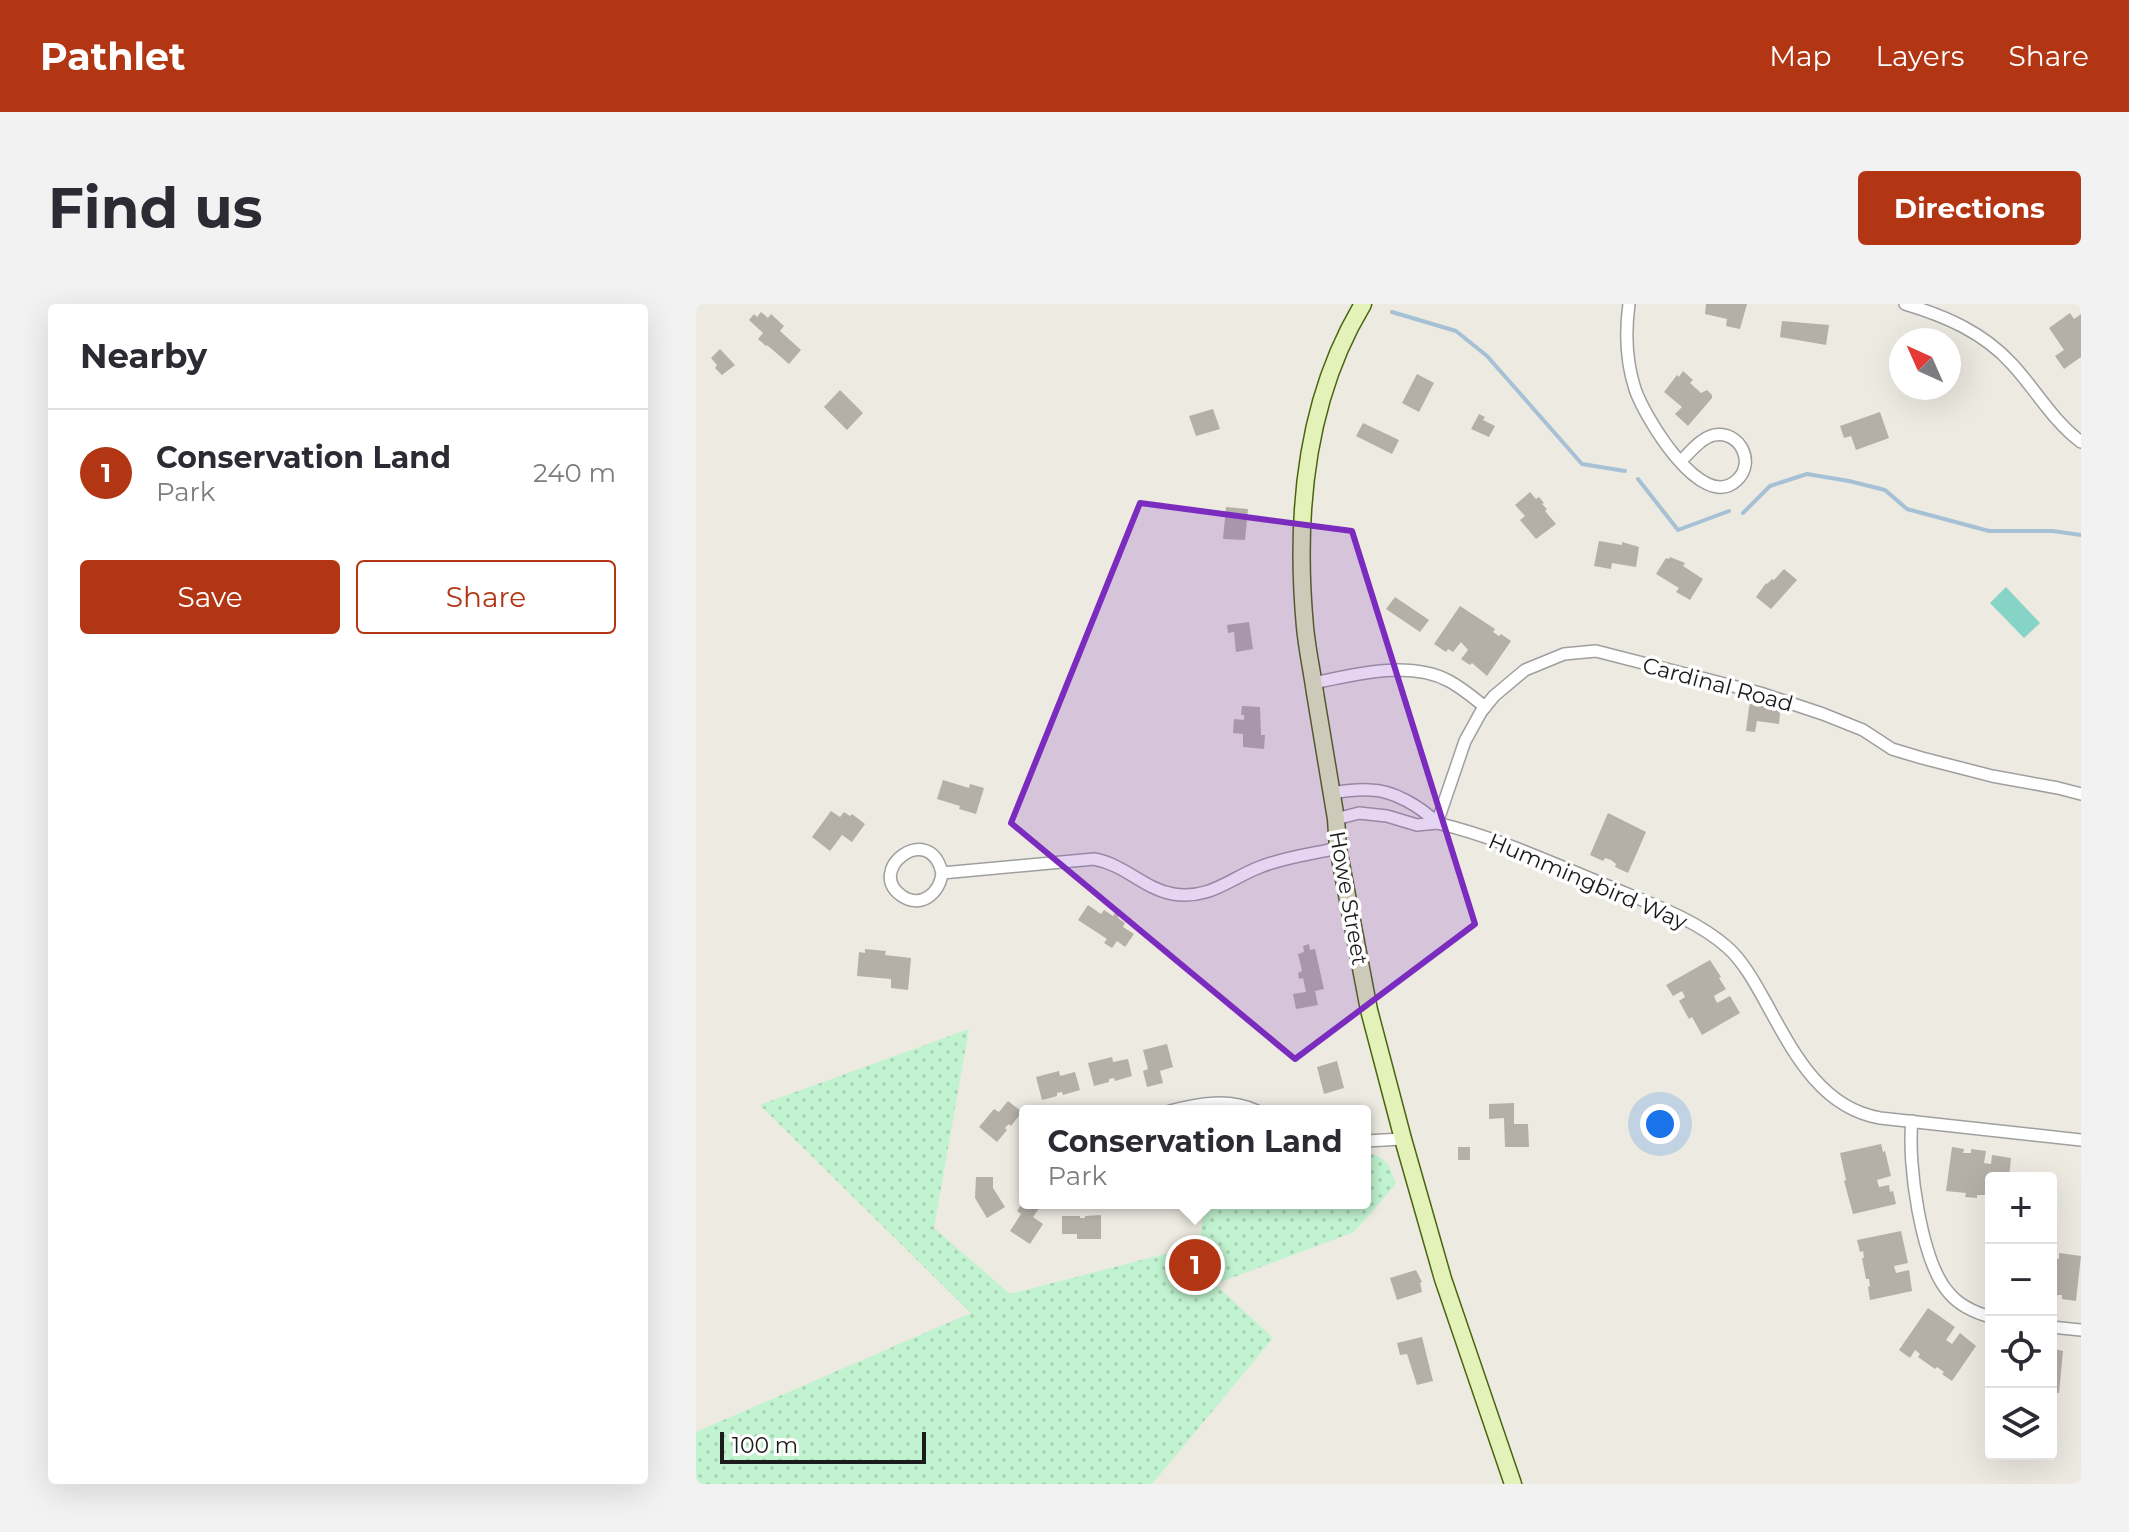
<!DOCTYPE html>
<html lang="en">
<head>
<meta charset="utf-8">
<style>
	:root { --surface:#fff; --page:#f2f2f3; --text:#2b2b33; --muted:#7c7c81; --line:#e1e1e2; --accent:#b23514 }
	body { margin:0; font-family:Montserrat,sans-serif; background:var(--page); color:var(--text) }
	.controls { position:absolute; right:24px; bottom:24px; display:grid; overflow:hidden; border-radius:8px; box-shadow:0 8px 32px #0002 }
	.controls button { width:72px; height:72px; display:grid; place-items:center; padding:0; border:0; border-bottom:2px solid var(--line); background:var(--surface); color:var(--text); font:40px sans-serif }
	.compass { position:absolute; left:1193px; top:24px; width:72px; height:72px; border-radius:50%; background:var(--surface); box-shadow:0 8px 32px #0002; rotate:315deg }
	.scale { position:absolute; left:24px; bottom:20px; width:206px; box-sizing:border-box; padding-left:8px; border:4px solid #1b1b1b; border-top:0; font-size:22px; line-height:28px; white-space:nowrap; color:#1b1b1b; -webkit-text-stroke:6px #fff; paint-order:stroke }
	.you { position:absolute; left:964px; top:820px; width:28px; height:28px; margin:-20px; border:6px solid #fff; border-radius:50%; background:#1a73e8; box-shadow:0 0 0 12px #1a73e833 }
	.badge { display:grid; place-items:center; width:52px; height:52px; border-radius:50%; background:var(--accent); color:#fff; font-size:26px; font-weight:700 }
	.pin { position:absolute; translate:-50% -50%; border:4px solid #fff; box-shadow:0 2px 8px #0006 }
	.popup { position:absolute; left:323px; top:801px; width:352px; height:104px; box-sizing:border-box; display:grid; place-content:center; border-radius:8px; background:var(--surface); filter:drop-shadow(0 2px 6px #0005); font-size:26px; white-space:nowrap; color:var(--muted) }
	.popup b { font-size:30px; color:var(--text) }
	.popup::after { content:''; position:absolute; left:50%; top:100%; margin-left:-16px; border:16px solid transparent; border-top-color:var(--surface) }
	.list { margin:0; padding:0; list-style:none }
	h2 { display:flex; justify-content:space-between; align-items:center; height:104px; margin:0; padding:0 32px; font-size:34px }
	h2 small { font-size:26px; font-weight:400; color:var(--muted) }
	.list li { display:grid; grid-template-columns:52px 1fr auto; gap:24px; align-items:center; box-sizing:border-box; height:128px; padding:0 32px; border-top:2px solid var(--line) }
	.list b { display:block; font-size:30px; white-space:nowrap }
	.list p { margin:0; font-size:26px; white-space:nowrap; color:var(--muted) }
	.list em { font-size:26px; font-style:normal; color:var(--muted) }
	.actions { display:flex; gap:16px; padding:24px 32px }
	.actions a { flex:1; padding:18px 0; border:2px solid var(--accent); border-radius:8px; text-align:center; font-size:28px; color:var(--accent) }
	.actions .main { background:var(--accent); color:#fff }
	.icon { flex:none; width:44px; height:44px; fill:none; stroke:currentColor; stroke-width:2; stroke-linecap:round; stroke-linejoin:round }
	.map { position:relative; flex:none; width:1385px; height:1180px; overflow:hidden; border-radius:8px }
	header { display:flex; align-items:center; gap:48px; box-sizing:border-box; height:112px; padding:0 40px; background:var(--accent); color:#fff }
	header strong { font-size:38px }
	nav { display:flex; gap:44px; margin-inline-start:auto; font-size:28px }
	.intro { display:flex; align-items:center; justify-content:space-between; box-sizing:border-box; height:192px; padding:0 48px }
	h1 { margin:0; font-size:56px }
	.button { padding:20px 36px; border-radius:8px; background:var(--accent); color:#fff; font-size:28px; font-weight:700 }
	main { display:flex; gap:48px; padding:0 48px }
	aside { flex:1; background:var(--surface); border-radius:8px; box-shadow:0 8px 32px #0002 }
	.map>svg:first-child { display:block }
	.park { fill:url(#park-dots) }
	.pitch { fill:#86d4c6 }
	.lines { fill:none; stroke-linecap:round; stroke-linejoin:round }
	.stream { stroke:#a6c1d5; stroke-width:4 }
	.building { fill:#b4b0a8 }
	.street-casing { stroke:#9f9f9f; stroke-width:14 }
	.secondary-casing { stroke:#4a650f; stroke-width:19 }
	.street { stroke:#fff; stroke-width:11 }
	.secondary { stroke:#e3f2b9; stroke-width:16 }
	.marked { fill:#7b2cbf; fill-opacity:0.2; stroke:#7b2cbf; stroke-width:6; stroke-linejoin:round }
	.labels { text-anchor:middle; stroke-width:7; stroke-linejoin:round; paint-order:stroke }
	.street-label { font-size:22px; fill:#1b1b1b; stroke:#fff }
</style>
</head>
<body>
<header>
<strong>Pathlet</strong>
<nav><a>Map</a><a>Layers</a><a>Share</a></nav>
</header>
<div class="intro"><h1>Find us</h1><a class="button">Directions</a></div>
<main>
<aside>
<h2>Nearby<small></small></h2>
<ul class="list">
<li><span class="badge">1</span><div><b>Conservation Land</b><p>Park</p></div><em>240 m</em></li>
</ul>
<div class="actions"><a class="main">Save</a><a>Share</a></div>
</aside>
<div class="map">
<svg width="1385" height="1180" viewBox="0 0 1385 1180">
	<defs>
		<pattern id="park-dots" width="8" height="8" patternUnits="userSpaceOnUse" patternTransform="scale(2)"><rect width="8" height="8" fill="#c1f3d0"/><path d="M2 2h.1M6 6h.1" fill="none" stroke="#a5d0b2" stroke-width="1.8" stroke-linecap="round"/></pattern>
	</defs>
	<rect width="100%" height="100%" fill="#eceae1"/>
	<path class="park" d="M273 725 238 924 314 990 504 941 508 899H669V849C690 851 694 862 700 880L658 928 519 980 577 1034 456 1180H0V1128L275 1009 64 801Z"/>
	<path class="pitch" d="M1310 283 1344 319 1328 334 1294 299Z"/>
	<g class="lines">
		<g class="stream">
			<path d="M696 8 760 27 791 52 886 160 929 167"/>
			<path d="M942 175 982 226 1033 207"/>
			<path d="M1047 209 1074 182 1111 170 1153 177 1189 186 1211 205 1293 227H1357L1385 231"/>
		</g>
	</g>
	<g class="building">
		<path d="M1010 0H1051L1044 25 1030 22 1031 15 1009 10Z"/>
		<path d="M65 8 72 14 75 10 88 22 84 27 105 46 93 60 71 41 70 42 62 35 67 29 53 16 58 10 61 13Z"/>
		<path d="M1374 9 1378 15 1385 10V53L1368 65 1359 52 1368 46 1353 24Z"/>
		<path d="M1086 17 1133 21 1130 41 1084 33Z"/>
		<path d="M24 45 39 61 26 71 19 64 21 61 15 54Z"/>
		<path d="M987 67 997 76 994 79 1005 89 1011 86 1016 91V94L992 122 979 110 986 103 968 88 981 71 983 73Z"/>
		<path d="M721 70 738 79 723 108 706 99Z"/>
		<path d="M144 86 167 109 151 126 128 103Z"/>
		<path d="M517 105 524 125 500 132 493 112Z"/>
		<path d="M1184 108 1193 134 1160 146 1155 132 1148 134 1144 122Z"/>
		<path d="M783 110 789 113 787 116 799 122 793 133 775 125Z"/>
		<path d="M667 119 703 136 696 150 660 132Z"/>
		<path d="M834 188 840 195 843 193 848 199 846 200 851 205 849 207 860 220 840 235 824 216 829 212 819 201Z"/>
		<path d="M530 203 552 205 549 236 527 235Z"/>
		<path d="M903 237 926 241V238L943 243 940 263 916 259 915 265 898 262Z"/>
		<path d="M974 253 989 259 987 262 1007 275 994 296 980 288 983 284 960 270 970 254 973 255Z"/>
		<path d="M1088 265 1101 276 1075 305 1060 293 1070 279 1071 280 1076 275 1078 276Z"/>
		<path d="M699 293 733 316 724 328 690 305Z"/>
		<path d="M764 302 799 325 797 328 803 332 805 330 815 337 791 372 776 359 774 361 765 355 772 346 765 338 757 348 752 345 750 348 738 340Z"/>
		<path d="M553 318 557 345 540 348 538 328 532 329 531 321Z"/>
		<path d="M1054 396 1085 400 1083 420 1061 417 1059 428 1050 427Z"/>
		<path d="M546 402 564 403 565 431H569L568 445 547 443V430L537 429 538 415 548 416V411H545Z"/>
		<path d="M247 476 273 484 274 480 288 484 280 510 263 505 264 502 241 495Z"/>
		<path d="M135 507 144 513 148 508 154 512 156 510 169 520 156 538 146 531 134 547 116 533Z"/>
		<path d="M912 509 950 528 932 569 919 563 920 560 915 556 909 554 907 557 894 551Z"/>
		<path d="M392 601 405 610 408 606 417 612 419 609 423 611 422 614 429 619 427 623 438 630 429 643 421 637 416 644 408 639 411 635 382 616Z"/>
		<path d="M613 640 614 646 619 645 628 685 619 687 622 701 600 705 597 690 610 688 607 674 603 675 602 669 606 667 602 650 608 648 607 642Z"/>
		<path d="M169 645 190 647 189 651 215 654 212 686 195 684V675L161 672 163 648 169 649Z"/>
		<path d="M1014 656 1025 673 1023 674 1030 685 1018 692 1021 699 1034 692 1044 709 1006 731 996 713 993 715 983 697 989 693 986 687 977 692 970 681Z"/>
		<path d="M471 740 477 763 464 767 467 779 451 783 447 767 452 765 447 746Z"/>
		<path d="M416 753 417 758 432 755 436 772 419 777 418 774 413 775V778L398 782 392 759Z"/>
		<path d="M641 757 648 784 628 790 621 763Z"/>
		<path d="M363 767 364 772 379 768 384 786 367 791 366 788 361 789V792L346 796 340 773Z"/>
		<path d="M312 797 326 808 315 822 313 820 309 824 311 826 301 838 283 823 298 805 303 808Z"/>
		<path d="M818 799V820H832L833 843H809L808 814 793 815V800Z"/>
		<path d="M1185 840 1187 848 1189 847 1195 872 1181 876 1183 883 1193 881 1194 888 1197 887 1200 900 1157 910 1148 877 1150 876 1144 849Z"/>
		<rect x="762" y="843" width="12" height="13"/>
		<path d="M1256 843 1268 845 1267 849H1275V845L1290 847 1288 859 1295 860 1296 851 1315 854 1313 874H1295V891H1281V894L1269 893 1270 889 1250 887Z"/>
		<path d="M280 873H297V884L309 903 291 914 279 894Z"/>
		<path d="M329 895V899H338L344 903 337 913 347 920 334 940 314 927 325 910 321 907Z"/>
		<path d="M405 911V935H381V930H366V912H384V914H389V912Z"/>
		<path d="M1205 927 1212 959 1198 962 1200 969 1213 966 1216 987 1174 996 1172 983 1174 982 1173 975H1170L1166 954H1168L1167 947 1164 948 1161 936Z"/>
		<path d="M1363 949 1385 952 1380 997 1366 995V991H1359L1358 998 1355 997V954L1363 955Z"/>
		<path d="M720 966 726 978 724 979 726 988 701 996 694 974Z"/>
		<path d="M1232 1004 1259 1023 1250 1036 1256 1040 1264 1029 1280 1042 1256 1077 1246 1070 1248 1068 1241 1063 1239 1065 1222 1053 1224 1050 1219 1046 1214 1054 1203 1046Z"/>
		<path d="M726 1033 737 1077 721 1081 711 1050 704 1051 701 1039Z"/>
		<path d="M1355 1044 1367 1047 1363 1089 1355 1088Z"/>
	</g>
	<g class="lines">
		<defs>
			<g id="street">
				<path d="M933 0C929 29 930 57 939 85 948 112 1006 210 1041 176 1060 159 1044 126 1018 131 1005 134 994 148 985 157"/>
				<path d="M1209 0C1249 12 1287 28 1316 60 1340 86 1356 116 1385 138"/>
				<path d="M618 379C659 370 714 356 753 377 766 384 778 394 789 403"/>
				<path d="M636 489C648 487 661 485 674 486 697 486 725 503 741 519L721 521 691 512 663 509 640 515"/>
				<path d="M1385 490 1362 484 1296 472 1226 454 1196 445 1167 426 1127 410 1064 389 900 347 868 350 829 366 798 392 785 408 769 437 741 519C800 533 856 559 912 582 952 599 998 614 1031 643 1047 657 1059 679 1069 697 1096 746 1124 804 1184 814L1385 836"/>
				<path d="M246 569C244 589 225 605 206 592 168 566 234 516 246 569L398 555C430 561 448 585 477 590 513 596 533 575 564 563 589 553 616 550 642 544"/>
				<path d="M474 807C503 799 534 794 561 807"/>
				<path d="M1216 817C1211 858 1225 958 1253 989 1263 1001 1280 1009 1295 1013"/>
				<path d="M669 837 707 835"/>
				<path d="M1355 1023 1385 1026"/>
			</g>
			<path id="secondary" d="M667 0C609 96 599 214 609 323 611 345 616 367 619 389 626 431 633 473 640 515L642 544 673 706 707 835 747 975 817 1180"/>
		</defs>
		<use href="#street" class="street-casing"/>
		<use href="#secondary" class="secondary-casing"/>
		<use href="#street" class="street"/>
		<use href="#secondary" class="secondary"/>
	</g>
	<path class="marked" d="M444 199 656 227 779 620 599 755 315 519Z"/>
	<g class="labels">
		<g class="street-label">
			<text transform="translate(1022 380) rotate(15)" y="8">Cardinal Road</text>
			<text transform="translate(892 577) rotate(23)" y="8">Hummingbird Way</text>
			<text transform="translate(653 594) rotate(80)" y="8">Howe Street</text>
		</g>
	</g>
</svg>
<div class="controls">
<button>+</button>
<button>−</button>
<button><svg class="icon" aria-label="locate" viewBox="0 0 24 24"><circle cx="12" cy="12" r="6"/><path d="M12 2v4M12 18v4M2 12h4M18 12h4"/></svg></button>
<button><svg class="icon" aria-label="layers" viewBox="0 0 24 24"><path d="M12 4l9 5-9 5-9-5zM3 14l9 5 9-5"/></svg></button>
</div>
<svg class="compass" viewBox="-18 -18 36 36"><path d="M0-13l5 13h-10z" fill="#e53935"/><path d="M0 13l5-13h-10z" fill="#7c7c81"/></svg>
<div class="scale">100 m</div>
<div class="you"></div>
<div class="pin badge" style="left:499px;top:961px">1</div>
<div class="popup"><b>Conservation Land</b>Park</div>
</div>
</main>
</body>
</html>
